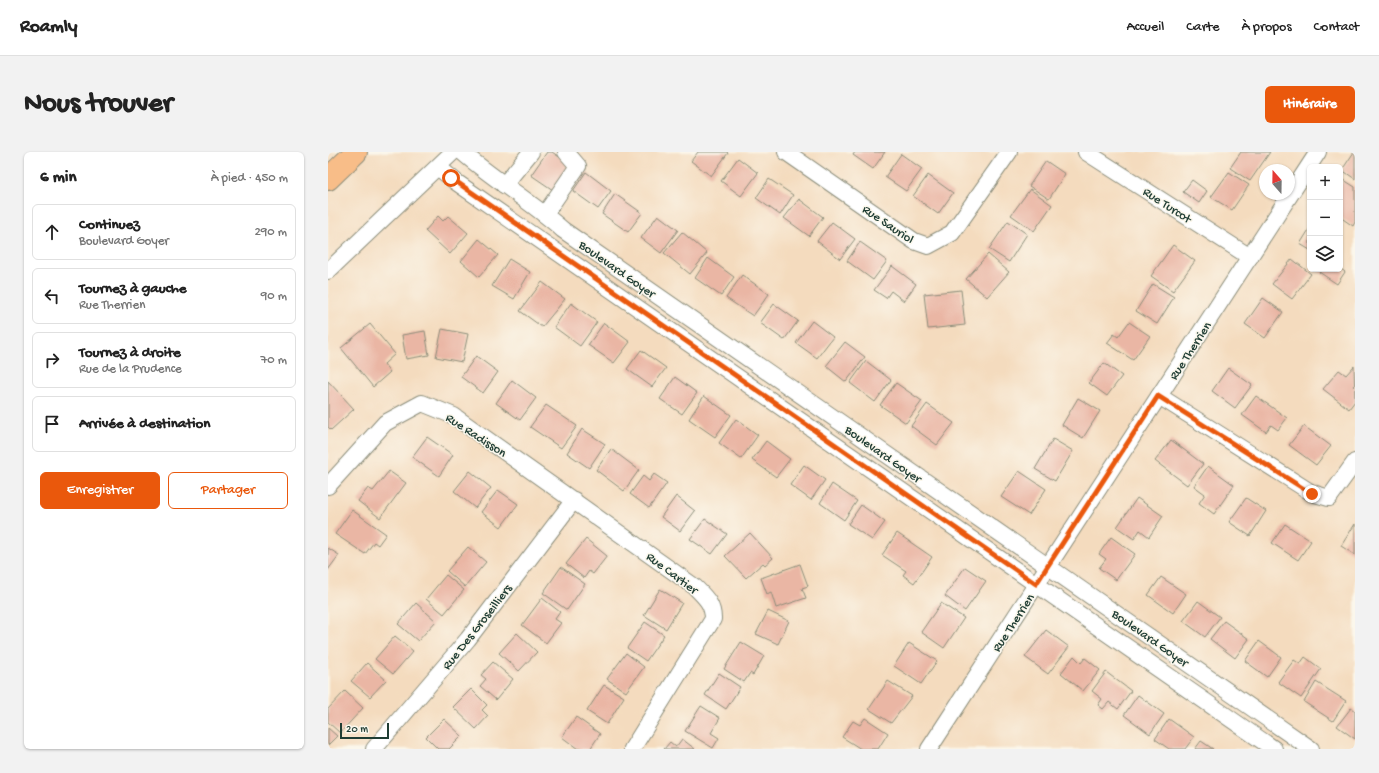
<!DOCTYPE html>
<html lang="fr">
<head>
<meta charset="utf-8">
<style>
	:root { --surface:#fff; --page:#f2f2f2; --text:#222; --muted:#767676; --line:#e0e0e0; --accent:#ea580c }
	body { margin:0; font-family:"Gochi Hand",sans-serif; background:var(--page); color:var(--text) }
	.controls { position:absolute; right:12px; top:12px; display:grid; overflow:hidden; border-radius:6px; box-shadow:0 1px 3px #0004 }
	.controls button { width:36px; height:36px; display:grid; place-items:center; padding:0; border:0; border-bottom:1px solid var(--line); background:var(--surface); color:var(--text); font:20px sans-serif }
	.compass { position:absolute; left:931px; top:12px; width:36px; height:36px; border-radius:50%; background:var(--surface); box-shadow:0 1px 3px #0004; rotate:340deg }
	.scale { position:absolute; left:12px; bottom:10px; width:49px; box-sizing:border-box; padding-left:4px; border:2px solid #1f3d34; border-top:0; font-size:11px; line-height:14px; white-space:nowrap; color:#1f3d34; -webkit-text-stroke:3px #fbf7ec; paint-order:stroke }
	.stop { position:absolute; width:12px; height:12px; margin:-9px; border:3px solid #ea580c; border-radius:50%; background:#fff }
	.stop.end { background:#ea580c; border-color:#fff; box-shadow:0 1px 4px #0008 }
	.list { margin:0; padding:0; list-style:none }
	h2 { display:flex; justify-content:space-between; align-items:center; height:52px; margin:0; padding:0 16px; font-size:17px }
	h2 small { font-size:13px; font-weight:400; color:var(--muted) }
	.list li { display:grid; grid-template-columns:26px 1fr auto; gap:12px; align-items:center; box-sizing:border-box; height:56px; margin:0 8px 8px; padding:0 8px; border:1px solid var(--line); border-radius:6px }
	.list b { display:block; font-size:15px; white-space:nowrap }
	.list p { margin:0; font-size:13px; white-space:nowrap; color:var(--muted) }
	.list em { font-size:13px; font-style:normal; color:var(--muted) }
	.actions { display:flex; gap:8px; padding:12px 16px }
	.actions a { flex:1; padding:9px 0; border:1px solid var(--accent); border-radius:6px; text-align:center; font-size:14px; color:var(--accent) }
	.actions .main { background:var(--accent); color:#fff }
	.icon { flex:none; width:22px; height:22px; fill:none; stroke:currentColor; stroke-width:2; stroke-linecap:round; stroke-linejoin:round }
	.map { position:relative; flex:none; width:1027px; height:597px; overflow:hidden; border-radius:6px }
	header { display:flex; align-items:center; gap:24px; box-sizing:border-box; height:56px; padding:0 20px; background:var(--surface); border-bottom:1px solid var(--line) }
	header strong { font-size:19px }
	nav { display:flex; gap:22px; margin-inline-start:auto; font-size:14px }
	.intro { display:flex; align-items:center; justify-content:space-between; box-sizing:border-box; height:96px; padding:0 24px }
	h1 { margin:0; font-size:28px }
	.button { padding:10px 18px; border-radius:6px; background:var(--accent); color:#fff; font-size:14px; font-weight:700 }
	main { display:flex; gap:24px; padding:0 24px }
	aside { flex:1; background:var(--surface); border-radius:6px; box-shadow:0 1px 3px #0004 }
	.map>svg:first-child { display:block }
	.building { fill:#eab6a4 }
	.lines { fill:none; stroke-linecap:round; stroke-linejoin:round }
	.minor-casing { stroke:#8a8c79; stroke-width:18 }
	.highway-casing { stroke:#8a8c79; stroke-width:24 }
	.minor { stroke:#fff; stroke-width:16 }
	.highway { stroke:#f8bd88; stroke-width:22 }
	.route { stroke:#ea580c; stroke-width:5 }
	.labels { text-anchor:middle; stroke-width:3; stroke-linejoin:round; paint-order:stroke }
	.street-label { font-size:13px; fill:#1f3d34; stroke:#fbf7ec }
</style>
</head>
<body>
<header>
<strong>Roamly</strong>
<nav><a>Accueil</a><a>Carte</a><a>À propos</a><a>Contact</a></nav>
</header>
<div class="intro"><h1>Nous trouver</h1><a class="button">Itinéraire</a></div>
<main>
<aside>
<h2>6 min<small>À pied · 450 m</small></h2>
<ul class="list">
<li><svg class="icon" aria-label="ahead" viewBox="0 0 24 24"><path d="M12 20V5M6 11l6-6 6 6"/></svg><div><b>Continuez</b><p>Boulevard Goyer</p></div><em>290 m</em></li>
<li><svg class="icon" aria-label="left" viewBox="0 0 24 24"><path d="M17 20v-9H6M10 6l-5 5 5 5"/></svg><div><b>Tournez à gauche</b><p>Rue Therrien</p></div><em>90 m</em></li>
<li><svg class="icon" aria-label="right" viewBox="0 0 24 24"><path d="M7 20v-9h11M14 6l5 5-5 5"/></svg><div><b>Tournez à droite</b><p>Rue de la Prudence</p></div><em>70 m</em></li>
<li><svg class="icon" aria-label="arrive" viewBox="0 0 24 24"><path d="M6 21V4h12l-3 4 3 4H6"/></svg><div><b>Arrivée à destination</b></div></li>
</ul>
<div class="actions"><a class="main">Enregistrer</a><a>Partager</a></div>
</aside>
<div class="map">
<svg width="1027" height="597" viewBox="0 0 1027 597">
	<rect width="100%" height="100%" fill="#fbf7ec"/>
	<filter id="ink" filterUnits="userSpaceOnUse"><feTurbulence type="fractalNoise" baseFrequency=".025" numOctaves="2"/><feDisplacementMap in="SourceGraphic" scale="8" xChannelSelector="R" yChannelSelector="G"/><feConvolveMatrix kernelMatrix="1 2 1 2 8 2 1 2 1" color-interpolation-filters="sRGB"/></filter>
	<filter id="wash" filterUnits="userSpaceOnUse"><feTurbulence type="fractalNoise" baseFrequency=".012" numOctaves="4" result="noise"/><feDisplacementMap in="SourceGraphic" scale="16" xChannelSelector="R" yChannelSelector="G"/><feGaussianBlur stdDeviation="0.9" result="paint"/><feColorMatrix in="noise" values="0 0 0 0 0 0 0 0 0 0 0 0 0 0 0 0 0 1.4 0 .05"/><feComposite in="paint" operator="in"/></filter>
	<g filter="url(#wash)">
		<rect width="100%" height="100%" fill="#f4dbbe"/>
		<g id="blocks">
			<g class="building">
				<path d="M219 0H224L243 13 225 38 203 23Z"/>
				<path d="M370 0H399L400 1 383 24 363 9Z"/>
				<path d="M527 0H557L545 17 525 3Z"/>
				<path d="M913 0H942L922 29 902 16Z"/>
				<path d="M1026 0H1027V27L1014 18Z"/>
				<path d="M573 2 594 17 578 39 557 25Z"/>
				<path d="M410 6 430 21 413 44 393 29Z"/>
				<path d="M718 9 737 22 721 47 701 34Z"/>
				<path d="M258 20 283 39 270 57 245 39Z"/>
				<path d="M901 20 921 33 904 58 883 45Z"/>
				<path d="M600 23 625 41 610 62 585 44Z"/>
				<path d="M441 27 465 43 452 63 428 46Z"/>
				<path d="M864 28 879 39 871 51 855 40Z"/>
				<path d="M1016 28 1027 35V70L1025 74 1012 65V33Z"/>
				<path d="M702 37 724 53 706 79 683 63Z"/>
				<path d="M287 42 314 61 300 80 274 62Z"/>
				<path d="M471 47 495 65 481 84 456 66Z"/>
				<path d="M330 63 350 78 333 101 313 86Z"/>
				<path d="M110 64 115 69 120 64 140 81 122 102 97 79Z"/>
				<path d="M680 69 699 82 681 110 661 97Z"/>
				<path d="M504 70 527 87 512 107 489 89Z"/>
				<path d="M982 76V98L972 92Z"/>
				<path d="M354 80 379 101 362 122 336 101Z"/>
				<path d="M151 87 170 103 151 125 133 109Z"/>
				<path d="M532 90 559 109 545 128 519 109Z"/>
				<path d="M845 93 867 109 845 139 823 124Z"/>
				<path d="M660 102 681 120 659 145 638 127Z"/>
				<path d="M380 106 406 125 393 144 367 126Z"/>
				<path d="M181 107 202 120 186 147 164 134Z"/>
				<path d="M964 107 983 122 964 147 944 132Z"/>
				<path d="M564 114 588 132 576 149 563 139 558 146 546 138Z"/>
				<path d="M1012 116 1017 120 1009 132 991 120 993 117Z"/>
				<path d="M414 123 441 142 425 164 398 146Z"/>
				<path d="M214 130 237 147 214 175 192 159Z"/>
				<path d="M825 132 846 145 829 172 808 159Z"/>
				<path d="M633 138 637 173 600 177 596 142Z"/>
				<path d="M935 146 955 160 937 186 917 172Z"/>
				<path d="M243 151 269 170 252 194 226 175Z"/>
				<path d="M446 152 470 169 456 188 432 171Z"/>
				<path d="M484 169 505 185 489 206 468 191Z"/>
				<path d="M801 170 822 184 805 208 779 191 786 182 790 185Z"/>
				<path d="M276 171 302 190 286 211 260 193Z"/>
				<path d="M42 172 67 202 56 212 62 220 45 235 13 196Z"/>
				<path d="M114 177 140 182 134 210 108 205Z"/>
				<path d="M97 179 101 203 78 207 74 183Z"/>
				<path d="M517 190 537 205 518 230 498 214Z"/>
				<path d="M313 198 338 216 324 235 299 217Z"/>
				<path d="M148 204 170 220 155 241 133 225Z"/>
				<path d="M538 209 563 228 547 250 522 231Z"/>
				<path d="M776 211 794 224 779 244 761 231Z"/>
				<path d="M1026 214 1027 249 1021 257 995 237 1011 218 1018 223Z"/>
				<path d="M900 216 924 233 907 256 884 239Z"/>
				<path d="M347 225 369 241 354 262 332 247Z"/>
				<path d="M184 228 208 246 192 268 168 251Z"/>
				<path d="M0 229 26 257 3 278 0 275Z"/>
				<path d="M568 231 594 249 578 271 552 253Z"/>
				<path d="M376 244 403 263 387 285 361 267Z"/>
				<path d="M928 244 959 266 950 278 943 273 938 280 914 263Z"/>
				<path d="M750 246 772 259 755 286 734 273Z"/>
				<path d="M599 252 626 271 609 293 583 274Z"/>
				<path d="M218 253 249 274 233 296 202 275Z"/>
				<path d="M408 267 430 283 413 307 391 291Z"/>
				<path d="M976 274 1003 294 988 313 961 293Z"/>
				<path d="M254 277 277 292 261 316 239 301Z"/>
				<path d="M99 285 125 303 111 324 84 305Z"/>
				<path d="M725 287 745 299 727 329 707 317Z"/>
				<path d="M843 288 875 312 859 333 827 309Z"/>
				<path d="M438 289 462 307 448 325 424 308Z"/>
				<path d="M283 297 311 318 296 339 268 318Z"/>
				<path d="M476 313 497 328 483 348 462 333Z"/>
				<path d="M880 314 906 333 886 362 871 351 877 342 866 334Z"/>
				<path d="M61 319 78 331 52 366 30 349 40 336 45 339Z"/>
				<path d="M142 319 163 336 147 356 126 339Z"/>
				<path d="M691 319 718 337 701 363 673 345Z"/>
				<path d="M326 322 339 331 321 356 302 342 315 324 321 329Z"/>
				<path d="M504 332 529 349 516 368 492 351Z"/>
				<path d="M170 338 190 352 173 375 153 360Z"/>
				<path d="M348 344 367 359 352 379 333 365Z"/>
				<path d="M809 346 835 364 821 385 812 378 806 387 789 375Z"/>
				<path d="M918 346 938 359 922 384 901 370Z"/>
				<path d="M533 353 557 370 544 388 520 372Z"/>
				<path d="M24 358 58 382 50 393 46 390 37 402 7 382Z"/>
				<path d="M377 367 399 382 384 402 362 387Z"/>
				<path d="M957 372 983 389 970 408 944 391Z"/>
				<path d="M1027 372V403L1013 394Z"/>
				<path d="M422 381 445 406 437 413 435 411 418 426 397 404Z"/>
				<path d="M569 381 604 405 586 431 575 423 578 419 554 403Z"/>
				<path d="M783 385 807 402 788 428 771 416 778 407 771 402Z"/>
				<path d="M258 387 279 404 265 422 261 419 256 426 238 412Z"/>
				<path d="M140 395 158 410 137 435 119 419Z"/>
				<path d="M0 396 11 403 0 418Z"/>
				<path d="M472 412 480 434 474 436 478 446 448 456 443 440 439 442 433 426Z"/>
				<path d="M233 415 257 432 239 458 215 441Z"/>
				<path d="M637 415 658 429 637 459 617 444Z"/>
				<path d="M118 423 136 438 116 462 98 447Z"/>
				<path d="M833 425 858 442 845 461 820 443Z"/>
				<path d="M332 437 354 451 338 477 316 463Z"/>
				<path d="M214 446 232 460 227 467 233 471 218 491 194 473Z"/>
				<path d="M870 449 892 465 877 485 855 469Z"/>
				<path d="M88 451 108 469 90 489 70 472Z"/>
				<path d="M613 451 636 466 616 496 593 480Z"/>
				<path d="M440 459 461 469 450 492 428 482Z"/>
				<path d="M896 469 921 487 907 506 882 487Z"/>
				<path d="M317 470 336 483 318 509 299 496Z"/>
				<path d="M718 478 741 495 720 522 697 505Z"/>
				<path d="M189 481 209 500 191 519 171 501Z"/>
				<path d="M67 484 85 499 65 522 47 507Z"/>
				<path d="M931 489 953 505 939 525 917 509Z"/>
				<path d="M413 490 436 504 425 523 422 521 416 530 396 517Z"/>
				<path d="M581 491 609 509 593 532 566 514Z"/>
				<path d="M298 501 316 515 298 540 279 527Z"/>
				<path d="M746 504 753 511 757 506 772 518 755 539 733 521Z"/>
				<path d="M977 505 993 517 973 546 950 530 966 508 972 512Z"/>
				<path d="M165 510 185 527 168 548 152 534 158 527 153 523Z"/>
				<path d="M39 511 58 528 42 545 23 529Z"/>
				<path d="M778 520 803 539 790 557 781 550 775 557 770 553 774 547 764 539Z"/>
				<path d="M391 521 412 535 398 557 377 543Z"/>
				<path d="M560 529 584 544 563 571 541 557Z"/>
				<path d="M988 530 1018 549 1005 569 976 550Z"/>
				<path d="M276 533 296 545 279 572 259 559Z"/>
				<path d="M143 537 159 553 154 558 160 564 148 577 125 555Z"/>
				<path d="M17 539 35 556 12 581 0 570V557Z"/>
				<path d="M810 543 836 562 822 582 796 563Z"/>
				<path d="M373 554 392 566 383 581 391 586 385 596 357 579Z"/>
				<path d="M1023 556 1027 559V587L1009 574Z"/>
				<path d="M248 565 272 582 262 597H250L234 585Z"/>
				<path d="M537 566 560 581 550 597H533L514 585 525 569 532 573Z"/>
				<path d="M116 567 134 584 121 597H110L98 585Z"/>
				<path d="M841 567 866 585 857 597H841L827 587Z"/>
				<path d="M0 576 9 584 0 593Z"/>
				<path d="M354 587 367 597H336L342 590 348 595Z"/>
				<path d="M873 589 885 597H867Z"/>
			</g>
		</g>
	</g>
	<g filter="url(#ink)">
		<use href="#blocks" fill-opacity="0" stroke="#8a8c79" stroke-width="1"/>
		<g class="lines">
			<defs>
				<g id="minor">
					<path d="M134 0C166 28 203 49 235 78L983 597"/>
					<path d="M458 0 586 89 600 94 624 81 681 0"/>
					<path d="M758 0 922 105"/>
					<path d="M110 15 128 30 946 597"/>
					<path d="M176 33 203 0"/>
					<path d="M217 62 250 14 238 0"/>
					<path d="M0 119 125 0"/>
					<path d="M831 244 984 341 1001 346 1027 310"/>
					<path d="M0 334 57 271 94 251 126 264 367 435C377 445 385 452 385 467L304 597"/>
					<path d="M46 597 140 487 246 348"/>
					<path d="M601 597 990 0"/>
				</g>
				<path id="highway" d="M0 27 28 0"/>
			</defs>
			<use href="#minor" class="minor-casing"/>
			<use href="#highway" class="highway-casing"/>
			<use href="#minor" class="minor"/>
			<use href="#highway" class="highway"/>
		</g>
	</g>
	<g class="lines" filter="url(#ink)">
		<path class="route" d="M123 26 708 432 830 244 984 342"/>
	</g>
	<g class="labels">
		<g class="street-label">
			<text transform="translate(840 52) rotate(33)" y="5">Rue Turcot</text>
			<text transform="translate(561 71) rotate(34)" y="5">Rue Sauriol</text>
			<text transform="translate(290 116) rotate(35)" y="5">Boulevard Goyer</text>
			<text transform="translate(861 198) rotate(-57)" y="5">Rue Therrien</text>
			<text transform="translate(149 282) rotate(33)" y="5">Rue Radisson</text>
			<text transform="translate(556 301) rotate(35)" y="5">Boulevard Goyer</text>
			<text transform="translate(345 420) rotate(37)" y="5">Rue Cartier</text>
			<text transform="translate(684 470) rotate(-57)" y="5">Rue Therrien</text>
			<text transform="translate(148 474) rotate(-52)" y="5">Rue Des Groseilliers</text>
			<text transform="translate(823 485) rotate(35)" y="5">Boulevard Goyer</text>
		</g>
	</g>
</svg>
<div class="controls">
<button>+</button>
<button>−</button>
<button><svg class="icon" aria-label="layers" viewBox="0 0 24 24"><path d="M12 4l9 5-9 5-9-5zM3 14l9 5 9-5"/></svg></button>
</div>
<svg class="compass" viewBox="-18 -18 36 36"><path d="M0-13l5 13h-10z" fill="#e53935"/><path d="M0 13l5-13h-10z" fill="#767676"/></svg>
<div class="scale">20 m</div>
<div class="stop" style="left:123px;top:26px"></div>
<div class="stop end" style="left:984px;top:342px"></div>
</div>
</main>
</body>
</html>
